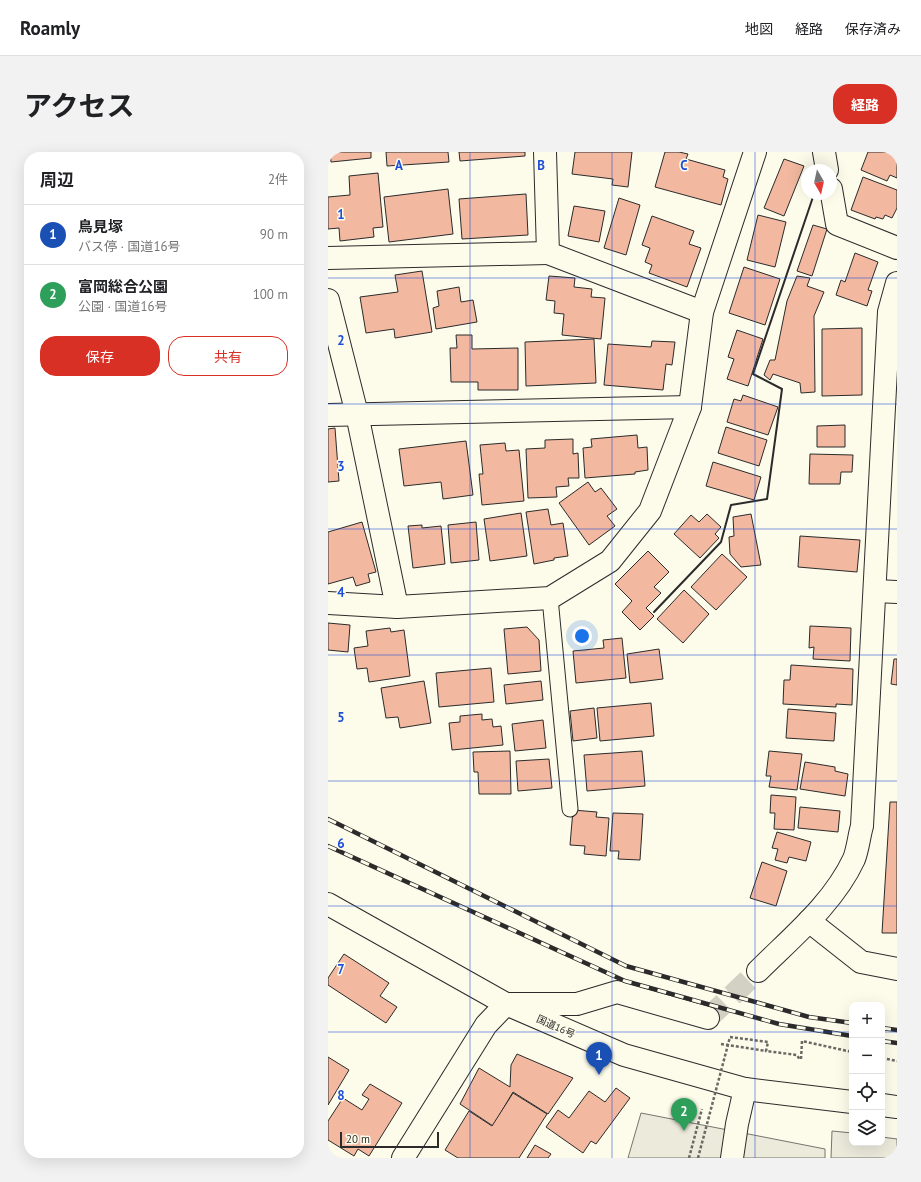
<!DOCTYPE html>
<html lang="ja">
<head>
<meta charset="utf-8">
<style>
	:root { --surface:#fff; --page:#f2f2f2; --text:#202124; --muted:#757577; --line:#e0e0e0; --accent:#d93025 }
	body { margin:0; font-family:"PT Sans","Noto Sans JP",sans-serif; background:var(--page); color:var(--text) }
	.controls { position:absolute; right:12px; bottom:12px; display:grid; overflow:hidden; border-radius:8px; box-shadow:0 4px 16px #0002 }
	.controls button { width:36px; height:36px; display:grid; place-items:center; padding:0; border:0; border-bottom:1px solid var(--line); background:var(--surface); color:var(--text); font:20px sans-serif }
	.compass { position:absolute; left:473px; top:12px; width:36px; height:36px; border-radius:50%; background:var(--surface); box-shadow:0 4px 16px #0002; rotate:171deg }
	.scale { position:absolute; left:12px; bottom:10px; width:99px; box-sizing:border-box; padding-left:4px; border:2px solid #2b2b2b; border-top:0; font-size:11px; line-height:14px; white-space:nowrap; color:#2b2b2b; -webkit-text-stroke:3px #fdfbea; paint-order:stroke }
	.you { position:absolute; left:254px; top:484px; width:14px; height:14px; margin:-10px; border:3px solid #fff; border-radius:50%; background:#1a73e8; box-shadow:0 0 0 6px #1a73e833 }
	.badge { display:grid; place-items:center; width:26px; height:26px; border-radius:50%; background:var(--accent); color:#fff; font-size:13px; font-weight:700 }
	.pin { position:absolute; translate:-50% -33px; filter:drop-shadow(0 1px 2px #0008) }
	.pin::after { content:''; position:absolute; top:21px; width:14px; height:12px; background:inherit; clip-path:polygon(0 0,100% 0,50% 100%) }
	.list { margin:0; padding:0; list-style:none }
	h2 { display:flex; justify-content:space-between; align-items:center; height:52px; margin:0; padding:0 16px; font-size:17px }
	h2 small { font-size:13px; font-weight:400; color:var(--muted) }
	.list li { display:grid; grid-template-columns:26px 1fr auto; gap:12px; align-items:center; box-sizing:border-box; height:60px; padding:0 16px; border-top:1px solid var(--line) }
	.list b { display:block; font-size:15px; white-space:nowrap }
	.list p { margin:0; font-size:13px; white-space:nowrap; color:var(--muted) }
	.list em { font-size:13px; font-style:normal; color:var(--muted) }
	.actions { display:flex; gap:8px; padding:12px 16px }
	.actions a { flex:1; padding:9px 0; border:1px solid var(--accent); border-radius:16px; text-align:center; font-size:14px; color:var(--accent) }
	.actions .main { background:var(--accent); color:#fff }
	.icon { flex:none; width:22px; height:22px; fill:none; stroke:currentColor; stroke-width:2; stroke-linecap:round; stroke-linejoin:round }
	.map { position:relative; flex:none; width:569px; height:1006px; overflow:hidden; border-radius:16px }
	header { display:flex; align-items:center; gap:24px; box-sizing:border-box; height:56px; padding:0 20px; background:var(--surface); border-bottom:1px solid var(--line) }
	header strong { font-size:19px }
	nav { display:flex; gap:22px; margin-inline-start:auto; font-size:14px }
	.intro { display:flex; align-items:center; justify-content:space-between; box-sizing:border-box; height:96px; padding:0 24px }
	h1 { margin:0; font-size:28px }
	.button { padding:10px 18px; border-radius:16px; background:var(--accent); color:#fff; font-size:14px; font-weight:700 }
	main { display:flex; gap:24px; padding:0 24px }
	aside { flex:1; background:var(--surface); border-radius:16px; box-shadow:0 4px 16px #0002 }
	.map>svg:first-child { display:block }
	.green { fill:#ecebdb; stroke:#74746e }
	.parking { fill:#eceadb; stroke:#74746e }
	.building { fill:#f2b8a0; stroke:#2b2b2b }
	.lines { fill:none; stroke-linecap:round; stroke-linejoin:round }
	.street-tunnel { stroke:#d3d1c4; stroke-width:22; stroke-dasharray:22 11; stroke-linecap:butt }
	.lane-casing { stroke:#2b2b2b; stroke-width:17 }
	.street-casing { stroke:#2b2b2b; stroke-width:24 }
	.secondary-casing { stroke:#2b2b2b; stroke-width:24 }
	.highway-casing { stroke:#2b2b2b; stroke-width:24 }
	.path { stroke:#6a6964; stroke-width:2.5; stroke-dasharray:3 2; stroke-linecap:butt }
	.lane { stroke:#fdfbea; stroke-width:15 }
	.street { stroke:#fdfbea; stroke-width:22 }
	.secondary { stroke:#fdfbea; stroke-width:22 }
	.highway { stroke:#fdfbea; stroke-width:22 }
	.rail-casing { stroke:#2b2b2b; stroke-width:4.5 }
	.rail { stroke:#fdfbea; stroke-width:3; stroke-dasharray:9; stroke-linecap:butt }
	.path-bridge { stroke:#6a6964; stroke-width:2.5; stroke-dasharray:3 2; stroke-linecap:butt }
	.wall { stroke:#2b2b2b; stroke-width:2 }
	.grid { fill:none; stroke:#1d4ed8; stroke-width:1; stroke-opacity:0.55 }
	.labels { text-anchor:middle; stroke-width:3; stroke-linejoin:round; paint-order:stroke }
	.street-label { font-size:10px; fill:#2b2b2b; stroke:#fdfbea }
	.grid-label { font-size:13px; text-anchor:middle; font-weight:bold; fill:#1d4ed8; stroke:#fdfbea; stroke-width:3; stroke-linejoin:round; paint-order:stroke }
</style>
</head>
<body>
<header>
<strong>Roamly</strong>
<nav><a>地図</a><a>経路</a><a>保存済み</a></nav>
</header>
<div class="intro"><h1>アクセス</h1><a class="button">経路</a></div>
<main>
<aside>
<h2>周辺<small>2件</small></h2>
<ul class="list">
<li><span class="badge" style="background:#1a4fb4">1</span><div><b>鳥見塚</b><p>バス停 · 国道16号</p></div><em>90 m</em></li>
<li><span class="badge" style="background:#2e9e5b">2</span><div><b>富岡総合公園</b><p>公園 · 国道16号</p></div><em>100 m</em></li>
</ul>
<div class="actions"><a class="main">保存</a><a>共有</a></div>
</aside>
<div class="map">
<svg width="569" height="1006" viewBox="0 0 569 1006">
	<rect width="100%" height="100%" fill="#fdfbea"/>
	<path class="green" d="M313 961 497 997V1006H300Z"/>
	<path class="parking" d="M504 979 524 981V991H554V985L569 987V1006H503Z"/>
	<g class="building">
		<path d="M2 0H43V6L3 10Z"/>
		<path d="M58 0H120L121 10 59 14Z"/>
		<path d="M131 0H197V4L132 9Z"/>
		<path d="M247 0H304L300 35 284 33 285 27 244 22Z"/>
		<path d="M337 0H351L360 2 358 7 397 18 395 25 400 27 393 53 327 35Z"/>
		<path d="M540 0H560L569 4V26L562 23 559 29 533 18Z"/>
		<path d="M456 7 476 14 456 64 436 56Z"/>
		<path d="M50 21 55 75 45 76 46 85 12 89 11 76 0 77V45L22 43 21 24Z"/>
		<path d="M535 25 569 38V56L564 66 557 63 555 67 548 65 547 67 523 58Z"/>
		<path d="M120 37 125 82 61 90 56 45Z"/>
		<path d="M198 42 200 83 134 87 131 47Z"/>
		<path d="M291 46 312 53 298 103 276 96Z"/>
		<path d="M246 54 277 59 271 90 240 84Z"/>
		<path d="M430 63 458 70 447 115 419 108Z"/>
		<path d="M324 64 366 79 361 92 373 96 359 135 321 121 324 113 317 110 322 96 314 93Z"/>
		<path d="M485 73 499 77 484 124 469 119Z"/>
		<path d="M527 101 550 110 540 138 544 139 539 154 508 143 513 128 517 130Z"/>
		<path d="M416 115 452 127 437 173 401 161Z"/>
		<path d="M94 119 104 180 67 186 66 177 38 181 32 145 70 140 67 123Z"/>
		<path d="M221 124 247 126 246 135 264 137 263 145 277 146 273 187 234 183 236 162 226 161 227 149 218 148Z"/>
		<path d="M469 124 482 126 479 134 496 140 486 164 487 240 473 241 472 231 445 222 442 228 436 223 442 208H447L459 149Z"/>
		<path d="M131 135 133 150 145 148 149 170 108 177 105 156 111 154 109 139Z"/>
		<path d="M534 176V243L494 244V177Z"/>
		<path d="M409 178 435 187 420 234 399 227 406 207 400 205Z"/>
		<path d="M128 183H144V197L190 196V238H150V230H123L122 196H129Z"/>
		<path d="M266 187 268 231 198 234 197 190Z"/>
		<path d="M324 189 347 190 344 213 338 212 335 238 276 233 280 192 323 195Z"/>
		<path d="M415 243 450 255 440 283 399 270 406 247 413 249Z"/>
		<path d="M517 273V295H489V274Z"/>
		<path d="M398 275 439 288 431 314 390 301Z"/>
		<path d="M7 276 11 329 0 330V277Z"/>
		<path d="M309 283 310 296 319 295 320 318 307 320V322L257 326 255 296 264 295 263 287Z"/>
		<path d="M245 287V302L250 301 251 326H240L241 334 228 335 229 345 200 346 198 297 217 296V288Z"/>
		<path d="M138 289 145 343 115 347 113 330 76 334 71 297Z"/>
		<path d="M177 291 178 299 191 298 196 349 154 353 151 322H155L152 293Z"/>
		<path d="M482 302 525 303 524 320H513L512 332H481Z"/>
		<path d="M385 310 433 325 426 348 378 334Z"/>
		<path d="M260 330 267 340 273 336 289 357 279 364 287 374 261 393 231 351Z"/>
		<path d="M220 357 223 373 235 371 240 404 226 406V408L206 412 198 360Z"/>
		<path d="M193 361 199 404 162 409 156 367Z"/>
		<path d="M379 362 393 375 387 382 391 386 372 406 346 382 363 363 371 370Z"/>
		<path d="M423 362 433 413 413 415 402 402 401 385 406 384 405 365Z"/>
		<path d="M34 370 48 420 40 422 42 430 28 434 25 425 0 432V380Z"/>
		<path d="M148 370 151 408 123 411 120 373Z"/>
		<path d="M94 373V376L113 374 117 412 85 416 80 374Z"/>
		<path d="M472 384 532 388 529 420 470 415Z"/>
		<path d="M320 399 341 420 326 435 333 441 318 456 326 464 312 478 294 460 304 449 287 432Z"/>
		<path d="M394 402 419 425 388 458 363 435Z"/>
		<path d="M356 438 381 462 355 491 329 467Z"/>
		<path d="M0 471 22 473 20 500 0 498Z"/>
		<path d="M482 474 523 476 522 509 485 507 486 495 481 496Z"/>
		<path d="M199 475 211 488 213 519 180 522 176 477Z"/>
		<path d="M62 476 63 480 76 478 82 524 41 530 39 516 29 517 26 496 40 494 38 479Z"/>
		<path d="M294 486 298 526 248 531 245 499 276 496 275 488Z"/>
		<path d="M331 497 335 527 302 531 299 502Z"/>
		<path d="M566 507H569V533L563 532Z"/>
		<path d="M463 513 525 517 524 553 508 552V555L455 552 456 528H462Z"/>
		<path d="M163 516 166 550 111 555 108 521Z"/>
		<path d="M96 529 103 571 72 576 70 565 58 566 53 536Z"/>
		<path d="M213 529 215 548 178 552 176 533Z"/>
		<path d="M323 551 326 584 272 589 269 556Z"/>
		<path d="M266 556 269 586 245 589 242 559Z"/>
		<path d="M460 557 508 561 506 589 458 586Z"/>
		<path d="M154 562V568L164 567 165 575 173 574 175 593 124 598 121 571 132 570V564Z"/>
		<path d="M215 568 218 596 187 599 184 572Z"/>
		<path d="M182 599 183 642H151L150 620H146L145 600Z"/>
		<path d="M314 599 317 634 259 639 256 603Z"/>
		<path d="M441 599 474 602 469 638 441 635 443 624H438Z"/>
		<path d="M221 607 224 636 190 639 188 609Z"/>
		<path d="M477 610 507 615V619L520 622 517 644 472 637Z"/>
		<path d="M443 643 468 645 466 678 446 677 447 661H442Z"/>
		<path d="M562 650H569V781H554Z"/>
		<path d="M472 655 512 659 510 680 470 676Z"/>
		<path d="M245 658 269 660 268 665 281 666 278 704 256 702 257 694 242 693Z"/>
		<path d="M285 661 315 662 312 708 290 707 291 699H282Z"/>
		<path d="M449 680 483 690 478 709 461 705 459 711 447 708 450 697 444 696Z"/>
		<path d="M434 710 459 719 448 754 422 746Z"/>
		<path d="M16 802 61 831 52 844 69 855 58 871 0 833V826Z"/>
		<path d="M189 902 245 926 220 962 185 940 165 974 132 952 151 916 182 935 183 913Z"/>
		<path d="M0 905 21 918 0 953Z"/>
		<path d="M42 932 74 951 41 1004 30 997 26 1004 0 988V969L15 946 34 958 41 947 34 943Z"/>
		<path d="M288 936 302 946 268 992 263 989 255 1001 218 975 230 958 241 966 261 939 277 950Z"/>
		<path d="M185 941 219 962 191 1006H130L117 998 141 959 164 974Z"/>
		<path d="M207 993 223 1002 220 1006H199Z"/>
	</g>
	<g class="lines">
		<path class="street-tunnel" d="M380 866 430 819"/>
		<defs>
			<path id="lane" d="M222 446 242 657"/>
			<g id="street">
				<path d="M217 0 220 101 374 160"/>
				<path d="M496 0 499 18"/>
				<path d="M503 37 509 72 569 96"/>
				<path d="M0 106 220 101"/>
				<path d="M0 148 29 262 69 455 222 446 282 409 322 359 362 255 374 160 427 0"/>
				<path d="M0 263 362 255"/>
				<path d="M547 439 569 440"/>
				<path d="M0 451 69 455"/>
				<path d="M481 769 533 810 569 817"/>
				<path d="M430 819C464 785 505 752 526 707 530 697 531 684 534 674L561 160 569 131"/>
				<path d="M75 1006 158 873 178 852H249L289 840 380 866"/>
			</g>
			<path id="secondary" d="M404 1006 409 972 417 937"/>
			<g id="highway">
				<path d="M0 752 178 852 296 903 417 937 524 950"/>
				<path d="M554 953 569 955"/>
			</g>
		</defs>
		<use href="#lane" class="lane-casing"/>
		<use href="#street" class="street-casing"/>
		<use href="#secondary" class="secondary-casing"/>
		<use href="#highway" class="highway-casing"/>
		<g class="path">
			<path d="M402 885 440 890 438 899 469 903 472 908"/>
			<path d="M393 892 438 899"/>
			<path d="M554 906 569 909"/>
			<path d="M473 907 474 889 524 900"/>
			<path d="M361 1006 374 957"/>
		</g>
		<use href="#lane" class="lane"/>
		<use href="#street" class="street"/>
		<use href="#secondary" class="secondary"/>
		<use href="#highway" class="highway"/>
		<defs>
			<g id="rail">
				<path d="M0 667 298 814 481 865 524 871"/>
				<path d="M0 694 297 829 451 872 524 884"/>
				<path d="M554 876 569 878"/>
				<path d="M554 889 569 891"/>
			</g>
		</defs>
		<use href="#rail" class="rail-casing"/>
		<use href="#rail" class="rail"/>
		<path class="path-bridge" d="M370 1006 402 885"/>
		<path class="wall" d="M326 460 393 390 403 353 439 347 454 237 425 222 486 42"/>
	</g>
	<path class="grid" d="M142 0V1006M284 0V1006M427 0V1006M0 126H569M0 252H569M0 377H569M0 503H569M0 629H569M0 754H569M0 880H524M554 880H569"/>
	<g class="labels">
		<g class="street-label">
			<text transform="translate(228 874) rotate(24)" y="4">国道16号</text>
		</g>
	</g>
	<g class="grid-label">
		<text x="71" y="18">A</text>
		<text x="213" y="18">B</text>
		<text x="356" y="18">C</text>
		<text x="13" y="67">1</text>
		<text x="13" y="193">2</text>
		<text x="13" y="319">3</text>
		<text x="13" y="445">4</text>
		<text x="13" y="570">5</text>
		<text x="13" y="696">6</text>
		<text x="13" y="822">7</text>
		<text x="13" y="948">8</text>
	</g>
</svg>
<div class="controls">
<button>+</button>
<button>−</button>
<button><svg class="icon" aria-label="locate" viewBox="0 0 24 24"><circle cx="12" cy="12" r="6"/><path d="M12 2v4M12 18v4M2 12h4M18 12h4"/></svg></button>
<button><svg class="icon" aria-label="layers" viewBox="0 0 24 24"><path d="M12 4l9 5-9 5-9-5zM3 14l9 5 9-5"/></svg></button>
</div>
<svg class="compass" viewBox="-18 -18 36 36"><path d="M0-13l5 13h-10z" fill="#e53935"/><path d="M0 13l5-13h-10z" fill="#757577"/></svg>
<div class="scale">20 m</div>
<div class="you"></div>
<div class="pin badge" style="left:271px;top:923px;background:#1a4fb4">1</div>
<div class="pin badge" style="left:356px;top:979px;background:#2e9e5b">2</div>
</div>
</main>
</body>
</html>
